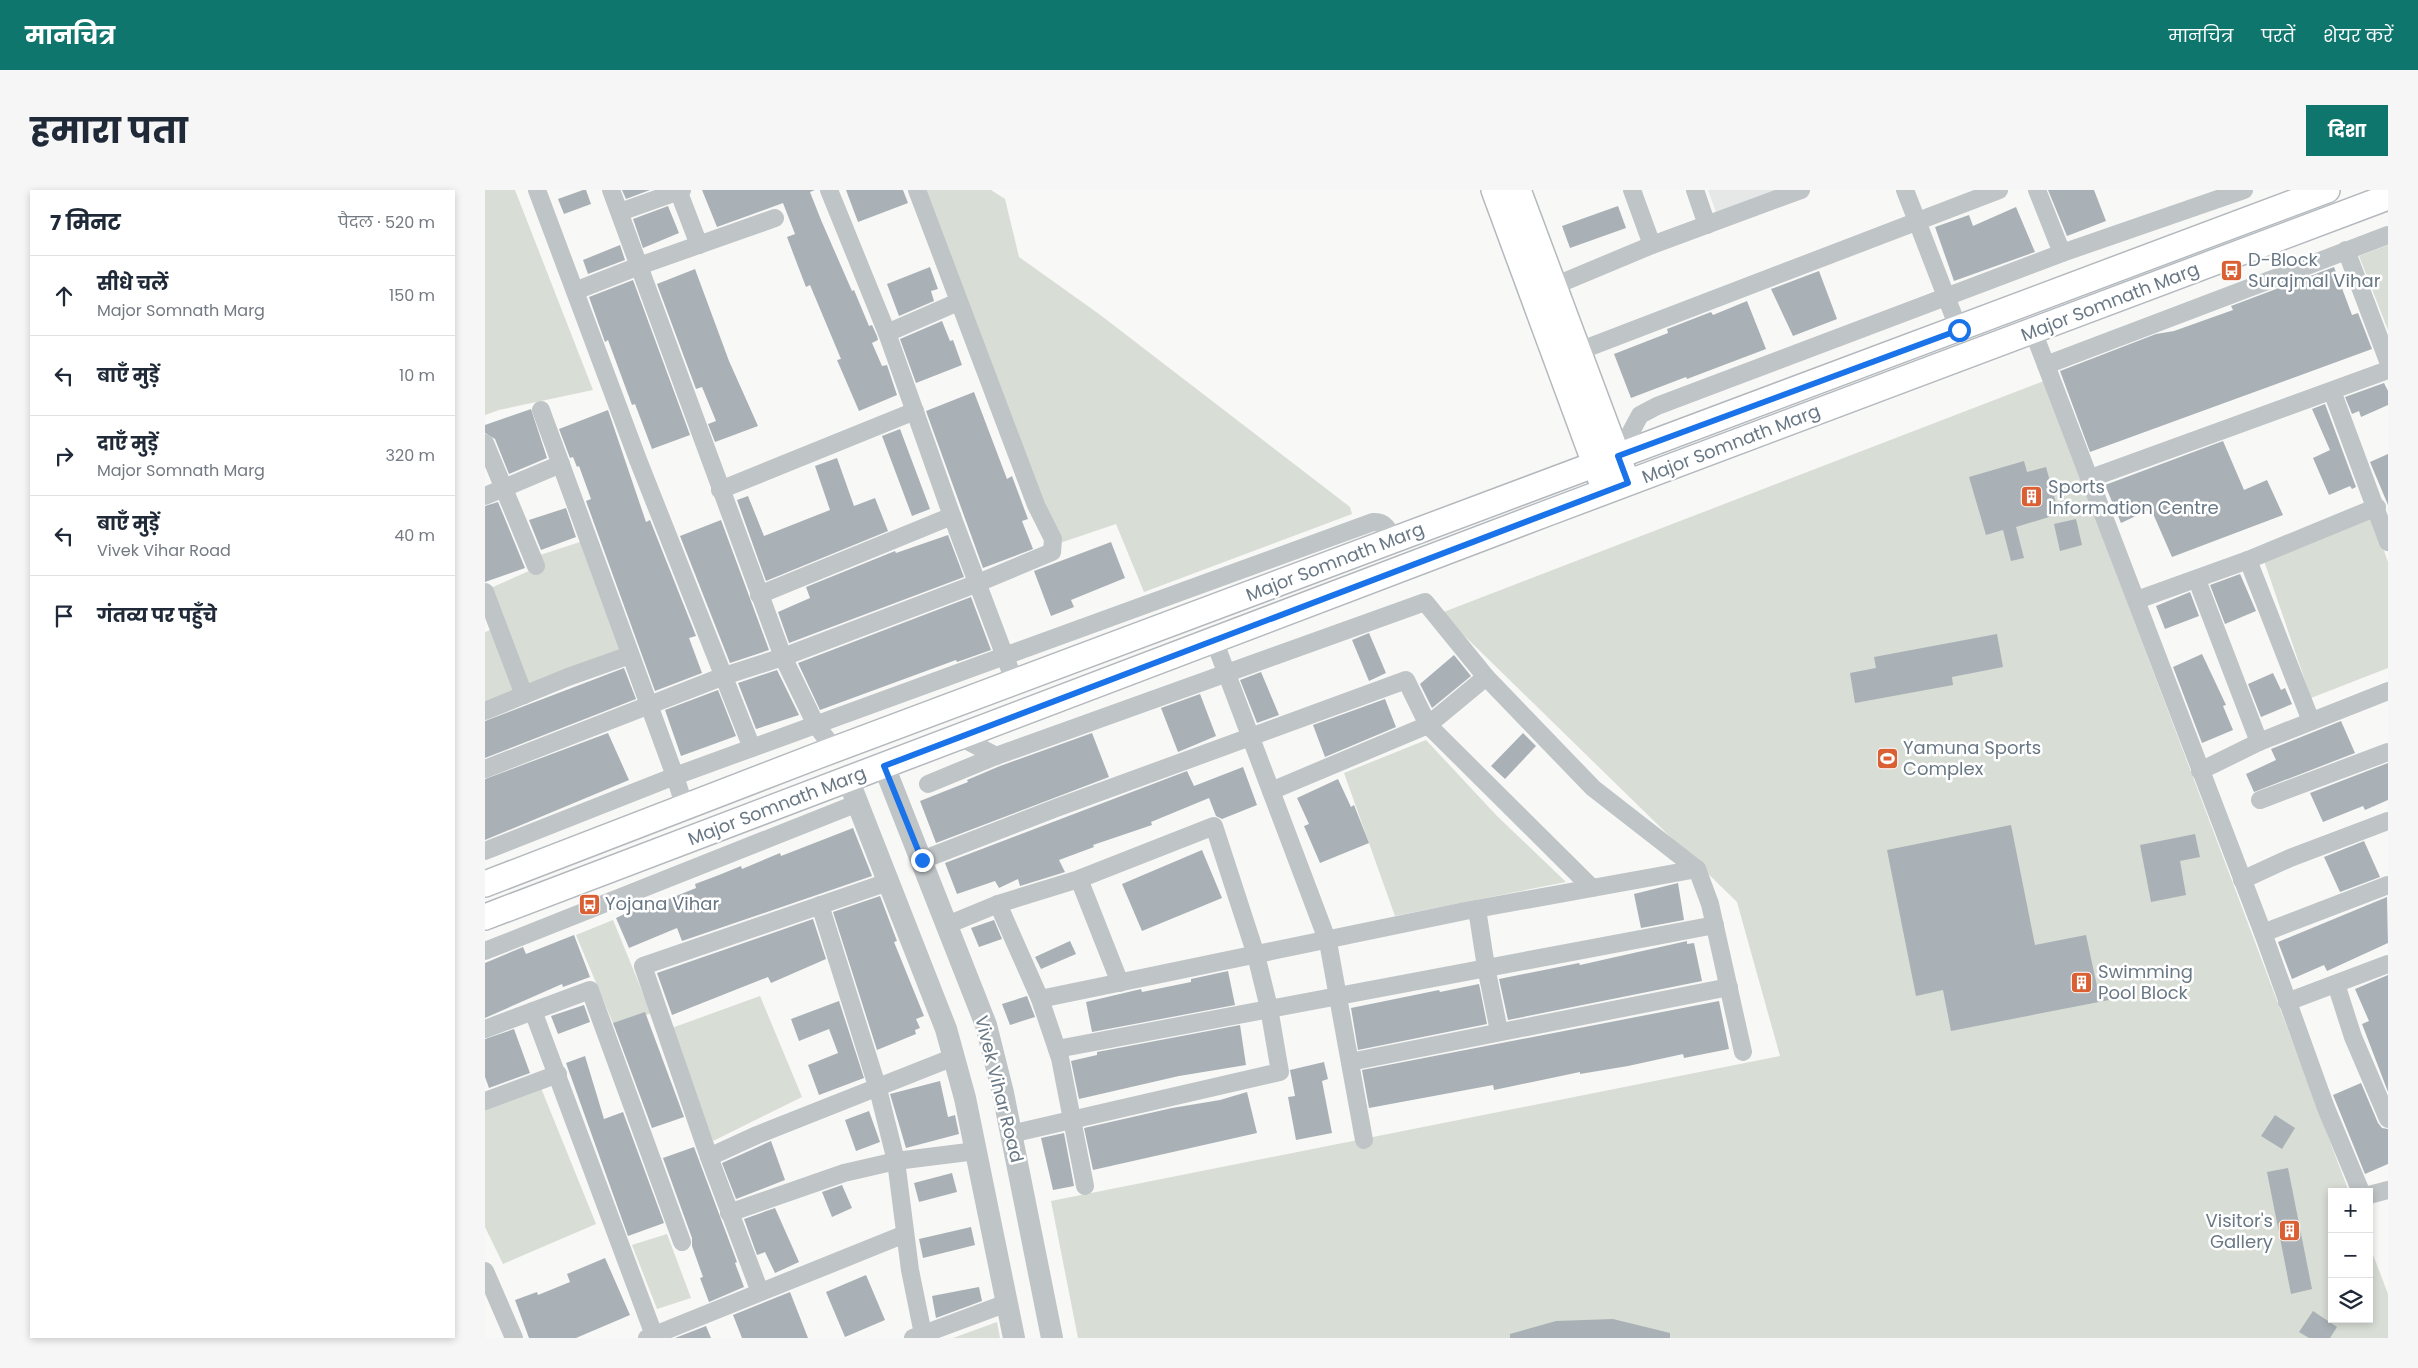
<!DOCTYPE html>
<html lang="hi">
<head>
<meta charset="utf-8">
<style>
	:root { --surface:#fff; --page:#f6f6f7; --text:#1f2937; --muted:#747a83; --line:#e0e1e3; --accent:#0f766e }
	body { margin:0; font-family:Poppins,"Noto Sans Devanagari",sans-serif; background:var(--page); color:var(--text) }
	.controls { position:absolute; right:15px; bottom:15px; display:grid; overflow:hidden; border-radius:0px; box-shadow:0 2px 8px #0003 }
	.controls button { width:45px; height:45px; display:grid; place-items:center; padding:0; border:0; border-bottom:1px solid var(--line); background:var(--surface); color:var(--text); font:25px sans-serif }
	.stop { position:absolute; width:15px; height:15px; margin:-11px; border:4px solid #1a73e8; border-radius:50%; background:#fff }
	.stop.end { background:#1a73e8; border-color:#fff; box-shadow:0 1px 5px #0008 }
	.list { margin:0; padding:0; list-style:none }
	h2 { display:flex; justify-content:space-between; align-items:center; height:65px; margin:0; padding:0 20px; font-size:21px }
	h2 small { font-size:16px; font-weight:400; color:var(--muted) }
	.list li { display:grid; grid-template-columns:32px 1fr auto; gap:15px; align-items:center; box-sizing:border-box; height:80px; padding:0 20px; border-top:1px solid var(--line) }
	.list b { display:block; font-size:19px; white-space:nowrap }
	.list p { margin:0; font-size:16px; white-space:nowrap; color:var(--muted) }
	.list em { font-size:16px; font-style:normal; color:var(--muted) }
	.icon { flex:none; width:28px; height:28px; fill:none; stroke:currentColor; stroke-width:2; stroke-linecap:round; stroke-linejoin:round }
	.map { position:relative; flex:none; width:1903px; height:1148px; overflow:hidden; border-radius:0px }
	header { display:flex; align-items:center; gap:30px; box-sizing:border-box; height:70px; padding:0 25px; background:var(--accent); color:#fff }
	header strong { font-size:24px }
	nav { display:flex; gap:28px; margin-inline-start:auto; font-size:18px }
	.intro { display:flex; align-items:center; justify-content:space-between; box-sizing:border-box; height:120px; padding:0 30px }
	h1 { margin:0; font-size:35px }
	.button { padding:12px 22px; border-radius:0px; background:var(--accent); color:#fff; font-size:18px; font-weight:700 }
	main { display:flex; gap:30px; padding:0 30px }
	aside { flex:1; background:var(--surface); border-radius:0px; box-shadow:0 2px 8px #0003 }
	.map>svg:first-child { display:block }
	.built { fill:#e6e7e7 }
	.green { fill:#d8ddd5 }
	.building { fill:#a9b1b6 }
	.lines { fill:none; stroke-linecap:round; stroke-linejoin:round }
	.secondary-casing { stroke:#b4b9be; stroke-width:28 }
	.minor { stroke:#bfc4c7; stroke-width:18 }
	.tertiary { stroke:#bfc4c7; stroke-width:22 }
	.secondary { stroke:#fff; stroke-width:25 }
	.route { stroke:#1a73e8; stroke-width:6 }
	.labels { text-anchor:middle; stroke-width:5; stroke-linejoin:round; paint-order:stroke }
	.poi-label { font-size:18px; fill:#697885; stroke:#fff; text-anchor:start }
	.street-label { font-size:18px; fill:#697885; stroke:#fff }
</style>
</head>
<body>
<header>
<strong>मानचित्र</strong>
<nav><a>मानचित्र</a><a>परतें</a><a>शेयर करें</a></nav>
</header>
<div class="intro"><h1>हमारा पता</h1><a class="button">दिशा</a></div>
<main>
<aside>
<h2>7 मिनट<small>पैदल · 520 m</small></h2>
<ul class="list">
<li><svg class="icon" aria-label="ahead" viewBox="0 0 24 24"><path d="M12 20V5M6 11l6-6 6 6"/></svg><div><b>सीधे चलें</b><p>Major Somnath Marg</p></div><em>150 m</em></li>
<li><svg class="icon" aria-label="left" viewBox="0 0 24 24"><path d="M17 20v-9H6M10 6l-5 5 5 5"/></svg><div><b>बाएँ मुड़ें</b></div><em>10 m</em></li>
<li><svg class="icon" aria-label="right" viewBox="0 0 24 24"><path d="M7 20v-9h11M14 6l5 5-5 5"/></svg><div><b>दाएँ मुड़ें</b><p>Major Somnath Marg</p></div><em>320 m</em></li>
<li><svg class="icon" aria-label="left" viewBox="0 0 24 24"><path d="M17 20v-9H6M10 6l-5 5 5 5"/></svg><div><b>बाएँ मुड़ें</b><p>Vivek Vihar Road</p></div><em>40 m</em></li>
<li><svg class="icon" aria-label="arrive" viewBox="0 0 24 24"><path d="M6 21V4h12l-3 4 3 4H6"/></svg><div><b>गंतव्य पर पहुँचे</b></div></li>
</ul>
</aside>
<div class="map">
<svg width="1903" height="1148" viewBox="0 0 1903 1148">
	<rect width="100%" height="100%" fill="#f8f8f6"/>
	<path class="built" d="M1223 0H1301L1232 25Z"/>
	<g class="green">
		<path d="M0 0H30L108 200 14 220 0 225Z"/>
		<path d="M431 0H506L520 9 534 67 614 124 865 317 867 324 659 402 631 334 566 356Z"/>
		<path d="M1903 55V140L1874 66Z"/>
		<path d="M1559 191 1864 1002H1847V1129H1884V1054L1903 1104V1148H593L566 1011 1295 866 1252 712 956 423Z"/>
		<path d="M1883 315 1903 372V478L1826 508 1775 359Z"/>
		<path d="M98 351 137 463 0 517V442L13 437 1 400 53 377 49 367Z"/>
		<path d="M941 550 1012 626 1081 692 910 726 859 583Z"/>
		<path d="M128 730 166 823 130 838 91 745Z"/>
		<path d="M275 806 317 907 228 951 184 839Z"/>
		<path d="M56 898 111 1034 18 1074 0 1037V920Z"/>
		<path d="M182 1044 206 1108 172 1119 147 1055Z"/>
		<path d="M512 1132 515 1148H468Z"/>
	</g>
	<g class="building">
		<path d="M98 0H101L106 14 79 24 73 9Z"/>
		<path d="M137 0H165L141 9Z"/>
		<path d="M217 0H330L325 2 336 30 367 101 369 100 384 136 387 135 392 146 393 150 387 153 397 176 402 175 412 205 374 221 352 170 356 169 325 95 321 97 308 63 302 47 310 44 298 13 232 37Z"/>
		<path d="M361 0H418L423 13 373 32Z"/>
		<path d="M1563 0H1609L1621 31 1582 46Z"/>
		<path d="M183 16 194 43 158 58 148 29Z"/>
		<path d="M1133 16 1141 38 1085 58 1077 36Z"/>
		<path d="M1531 17 1550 62 1469 91 1450 37 1484 25 1488 36Z"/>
		<path d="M135 55 140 70 103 84 98 70Z"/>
		<path d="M445 77 453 99 446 101 449 111 414 126 402 94Z"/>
		<path d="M1849 77 1867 125 1873 123 1887 159 1605 262 1575 181 1671 144 1689 141 1748 120 1746 116Z"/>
		<path d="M210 79 244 171 273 236 230 252 223 234 231 231 217 197 211 199 172 94Z"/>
		<path d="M1334 81 1352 129 1308 146 1286 99Z"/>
		<path d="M148 90 205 245 167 259 150 214 147 215 123 150 120 152 104 107Z"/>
		<path d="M1262 111 1281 159 1202 189 1201 187 1146 208 1129 164 1183 143 1182 139 1226 122 1228 125Z"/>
		<path d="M457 131 465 151 468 150 477 175 431 193 415 149Z"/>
		<path d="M1899 193 1903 201V215L1876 227 1874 221 1867 224 1860 207Z"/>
		<path d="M489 202 522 289 527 286 543 329 537 331 548 359 498 378 441 221Z"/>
		<path d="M1840 214 1871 297 1867 299 1865 296 1844 305 1828 268 1845 260 1827 219Z"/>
		<path d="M46 219 62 268 24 284 10 249 0 243V235Z"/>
		<path d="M123 220 161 332 165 330 211 446 204 448 217 483 170 501 101 311 106 309 94 276 92 277 88 267 85 268 74 239Z"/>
		<path d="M415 239 445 319 427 326 397 246Z"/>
		<path d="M1738 251 1759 300 1782 290 1798 325 1687 367 1666 319 1636 333 1620 295Z"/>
		<path d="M1903 264V315L1885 272Z"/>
		<path d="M352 268 369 316 390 308 403 341 281 391 252 310 263 306 279 346 345 320 330 276Z"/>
		<path d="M1539 271 1542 282 1561 277 1574 324 1531 337 1539 368 1526 371 1518 340 1501 345 1484 287Z"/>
		<path d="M13 312 40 378 0 392V316Z"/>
		<path d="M81 318 91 347 56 360 44 330Z"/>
		<path d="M1591 329 1597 355 1575 361 1569 334Z"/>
		<path d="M236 330 284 460 245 473 195 346Z"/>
		<path d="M463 345 479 387 304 453 293 422 325 408 321 397 410 361 411 363Z"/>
		<path d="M626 352 640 388 586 410 589 417 566 426 549 381Z"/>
		<path d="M1755 384 1771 421 1740 434 1725 395Z"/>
		<path d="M1705 402 1714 426 1680 439 1671 416Z"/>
		<path d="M486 407 506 460 472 472 471 470 335 520 313 473Z"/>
		<path d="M884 443 901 483 884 491 867 450Z"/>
		<path d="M1512 444 1518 477 1467 487 1468 495 1370 513 1365 483 1391 478 1389 467Z"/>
		<path d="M1717 464 1741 515 1738 516 1748 540 1717 553 1688 477Z"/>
		<path d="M969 465 986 486 947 518 935 494Z"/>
		<path d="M139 478 151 509 0 568V531Z"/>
		<path d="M292 480 314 525 271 539 253 493Z"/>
		<path d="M776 482 794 525 772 533 755 490Z"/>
		<path d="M1788 483 1796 500 1800 498 1807 514 1776 527 1763 494Z"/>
		<path d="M233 500 251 546 196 566 180 520Z"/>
		<path d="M715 504 731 546 693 562 676 518Z"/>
		<path d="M900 509 911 537 840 567 828 535Z"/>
		<path d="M1856 531 1870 563 1769 602 1761 584 1791 570 1786 559Z"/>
		<path d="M123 543 144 590 0 650V589Z"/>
		<path d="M607 543 624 587 451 653 435 611 483 592 482 590 515 576Z"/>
		<path d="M1038 543 1051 556 1020 589 1006 576Z"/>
		<path d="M1903 573V610L1880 620 1878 616 1838 632 1825 603Z"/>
		<path d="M758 577 772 615 737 629 731 626 724 608 666 632 667 635 608 655 609 657 574 670 580 682 577 683 535 696 533 689 514 698 510 691 472 704 460 673 702 581 709 596Z"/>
		<path d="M853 589 866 617 869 615 884 653 835 673 819 636 824 634 812 608Z"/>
		<path d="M1526 635 1550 755 1601 745 1612 796 1621 794 1624 810 1466 841 1458 800 1431 806 1402 660Z"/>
		<path d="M368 638 387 686 197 751 192 738 144 758 131 728 150 719 151 722 211 698 210 694 234 685 256 676 257 679 295 663 296 666Z"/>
		<path d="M1710 644 1715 667 1695 671 1701 705 1666 712 1655 655Z"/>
		<path d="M1879 651 1895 687 1855 702 1839 667Z"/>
		<path d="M717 660 737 708 657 741 637 694Z"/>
		<path d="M1193 693 1199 730 1156 738 1149 704Z"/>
		<path d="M395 706 412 751 409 752 439 826 431 829 435 838 430 840 431 844 392 860 348 722Z"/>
		<path d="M1902 707 1903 753 1842 781 1839 775 1807 789 1793 752Z"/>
		<path d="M328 729 341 769 286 793 283 787 187 825 172 783Z"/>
		<path d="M509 730 517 749 494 757 486 738Z"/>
		<path d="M89 745 105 787 78 797 77 794 0 828V773L38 757 41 764Z"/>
		<path d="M585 751 591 764 556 779 550 767Z"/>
		<path d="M1202 751V754L1209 753 1217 791 1023 830 1014 789 1094 773 1095 775Z"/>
		<path d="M743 781 750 815 607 842 601 812 656 799 657 802 706 792V789Z"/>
		<path d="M1903 785V902L1877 834 1884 831 1870 799Z"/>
		<path d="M994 794 1002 834 873 860 866 818 954 800 955 802Z"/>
		<path d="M542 806 550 827 525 835 517 814Z"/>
		<path d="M354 811 379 888 334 905 323 875 353 863 344 839 314 851 306 829Z"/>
		<path d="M1234 811 1244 859 1199 868 1198 864 1143 876 1095 884V882L1009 900 1008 895 884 918 877 880Z"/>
		<path d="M99 815 105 832 73 844 66 826Z"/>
		<path d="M160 822 199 927 167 938 128 833Z"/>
		<path d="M755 835 761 875 694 886 594 909 586 871 612 865V862Z"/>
		<path d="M29 839 45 883 4 898 0 887V849Z"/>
		<path d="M100 866 119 929 138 922 179 1033 143 1046 81 873Z"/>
		<path d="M839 872 843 889 837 891 847 943 811 950 803 907 810 906 805 880Z"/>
		<path d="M455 891 463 927 470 925 474 944 421 958 405 904Z"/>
		<path d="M1876 893 1893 933 1897 938 1903 939V974L1880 984 1848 905Z"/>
		<path d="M762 902 772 943 608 980 599 938 687 918 735 910Z"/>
		<path d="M384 921 395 952 371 961 360 930Z"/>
		<path d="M1790 925 1810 938 1797 959 1776 946Z"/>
		<path d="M579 943 589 996 568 1000 556 948Z"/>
		<path d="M286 951 300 990 251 1009 237 973Z"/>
		<path d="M209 957 252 1072 250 1073 259 1097 224 1112 215 1088 218 1087 207 1056V1048L178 968Z"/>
		<path d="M1803 978 1827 1099 1806 1104 1782 982Z"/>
		<path d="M467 983 472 1002 434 1012 429 993Z"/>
		<path d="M357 995 367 1018 347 1027 337 1002Z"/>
		<path d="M290 1018 314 1072 290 1083 280 1062 272 1065 259 1029Z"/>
		<path d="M486 1037 490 1055 438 1068 434 1049Z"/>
		<path d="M120 1068 145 1125 91 1148H44L30 1110 52 1102 53 1105 85 1092 82 1084Z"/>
		<path d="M381 1085 400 1130 360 1147 341 1102Z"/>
		<path d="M494 1097 497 1111 451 1128 447 1106Z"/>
		<path d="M305 1102 323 1148H257L248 1125Z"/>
		<path d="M1828 1121 1852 1137 1845 1148H1824L1814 1142Z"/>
		<path d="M1128 1129 1185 1143V1148H1025V1144L1071 1131Z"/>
		<path d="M221 1136 226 1148H190Z"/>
	</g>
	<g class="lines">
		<defs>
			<g id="secondary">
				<path d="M1009 0 1116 290"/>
				<path d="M1033 0 1138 281"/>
				<path d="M0 694 332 566 1842 0"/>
				<path d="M0 727 1060 324 1903 7"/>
			</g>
		</defs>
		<use href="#secondary" class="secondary-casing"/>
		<g class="minor">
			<path d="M52 0 153 270 267 558"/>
			<path d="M126 0 298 467 331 535 350 560"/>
			<path d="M193 0 214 55"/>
			<path d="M344 0 402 143 467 326 530 493"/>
			<path d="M1147 0 1167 55"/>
			<path d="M1210 0 1222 35"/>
			<path d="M1420 0 1474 140"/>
			<path d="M1552 0 1577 63"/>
			<path d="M135 22 197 0"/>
			<path d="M1861 60 1903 171"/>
			<path d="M1069 96 1167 55 1316 0"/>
			<path d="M90 101 154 76 290 28"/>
			<path d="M1548 141 1778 743 1841 918 1876 1002"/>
			<path d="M402 143 473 112"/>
			<path d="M1094 161 1514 0"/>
			<path d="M1561 175 1903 45"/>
			<path d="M1847 201 1903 352"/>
			<path d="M56 220 190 586 200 618"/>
			<path d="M0 253 51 376"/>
			<path d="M1133 266 1155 225 1172 216 1577 63 1759 0"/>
			<path d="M1606 288 1903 180"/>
			<path d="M235 300 430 221"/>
			<path d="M0 306 76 274"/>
			<path d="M1763 370 1826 531"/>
			<path d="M1712 390 1774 552"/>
			<path d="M0 402 39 505"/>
			<path d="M274 405 467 326"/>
			<path d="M1652 410 1763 370 1892 317"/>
			<path d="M729 450 843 752 879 950"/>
			<path d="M0 521 83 487 145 465"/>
			<path d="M475 547 511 566 940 412 1001 487 1108 598 1212 679 1225 714 1258 862"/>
			<path d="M0 579 239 486 298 467 493 393 567 362 568 349 551 315 432 0"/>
			<path d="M1715 581 1774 552 1903 501"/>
			<path d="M443 594 511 566"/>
			<path d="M786 601 943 535 1001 487"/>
			<path d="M1775 610 1903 562"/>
			<path d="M0 661 190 586 888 332C901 331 904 341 908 350"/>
			<path d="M437 670 571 618 921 490 943 535 1107 698"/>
			<path d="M594 689 635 793"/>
			<path d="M1757 690 1805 668 1903 631"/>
			<path d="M513 714 555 809 575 868 600 996"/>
			<path d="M335 715 393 899 411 971 425 1080 438 1144"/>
			<path d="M992 719 1001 777 1014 841"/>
			<path d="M462 735 513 714 594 689 729 636 771 765 784 818 795 882 526 944"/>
			<path d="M1778 743 1903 695"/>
			<path d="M0 761 373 613"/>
			<path d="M1851 794 1868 847 1903 929"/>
			<path d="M555 809 980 721 1212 679"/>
			<path d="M1802 812 1903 774"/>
			<path d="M48 821 169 1145"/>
			<path d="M0 839 105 800 197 1052"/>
			<path d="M572 859 1230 735"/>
			<path d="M865 872 1244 797"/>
			<path d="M0 911 73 884"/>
			<path d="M224 967 272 945 469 867"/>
			<path d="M1884 1005 1903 1000"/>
			<path d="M244 1023 359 983 411 971 491 961"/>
			<path d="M0 1081 29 1148"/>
			<path d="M275 1102 224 967 158 776 403 692"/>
			<path d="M162 1148 420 1044"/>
			<path d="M428 1148 522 1113"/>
		</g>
		<g class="tertiary">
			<path d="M399 576 501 835 518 903 567 1148"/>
			<path d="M363 589 461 839 480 908 529 1148"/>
		</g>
		<use href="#secondary" class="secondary"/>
	</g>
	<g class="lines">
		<path class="route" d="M437 670 399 576 1143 293 1133 266 1474 140"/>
	</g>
	<defs>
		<symbol id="bus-square" viewBox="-11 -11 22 22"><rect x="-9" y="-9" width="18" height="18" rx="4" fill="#da6034" stroke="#fff"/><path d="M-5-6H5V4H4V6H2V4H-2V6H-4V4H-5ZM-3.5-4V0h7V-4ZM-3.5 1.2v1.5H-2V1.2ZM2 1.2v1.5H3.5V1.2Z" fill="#fff"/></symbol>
		<symbol id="building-square" viewBox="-11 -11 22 22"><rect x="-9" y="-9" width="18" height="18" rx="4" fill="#da6034" stroke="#fff"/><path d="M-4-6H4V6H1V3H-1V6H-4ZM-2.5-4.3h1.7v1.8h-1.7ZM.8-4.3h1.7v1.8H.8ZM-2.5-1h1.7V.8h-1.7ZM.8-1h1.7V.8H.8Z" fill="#fff"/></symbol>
		<symbol id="stadium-square" viewBox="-11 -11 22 22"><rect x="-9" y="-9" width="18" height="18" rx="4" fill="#da6034" stroke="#fff"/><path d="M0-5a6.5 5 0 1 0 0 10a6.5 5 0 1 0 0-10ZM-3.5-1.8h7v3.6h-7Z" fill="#fff"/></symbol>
	</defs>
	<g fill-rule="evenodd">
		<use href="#bus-square" x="1734" y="68" width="25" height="25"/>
		<use href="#building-square" x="1534" y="294" width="25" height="25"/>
		<use href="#stadium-square" x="1390" y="556" width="25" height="25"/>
		<use href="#bus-square" x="92" y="702" width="25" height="25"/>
		<use href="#building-square" x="1584" y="780" width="25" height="25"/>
		<use href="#building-square" x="1792" y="1028" width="25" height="25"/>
	</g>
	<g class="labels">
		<g class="poi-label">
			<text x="1763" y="76">D-Block<tspan x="1763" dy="21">Surajmal Vihar</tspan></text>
			<text x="1563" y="303">Sports<tspan x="1563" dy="21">Information Centre</tspan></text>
			<text x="1418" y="564">Yamuna Sports<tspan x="1418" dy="21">Complex</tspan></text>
			<text x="120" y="720">Yojana Vihar</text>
			<text x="1613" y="788">Swimming<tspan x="1613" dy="21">Pool Block</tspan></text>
			<text x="1788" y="1037" text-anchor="end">Visitor's<tspan x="1788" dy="21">Gallery</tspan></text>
		</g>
		<g class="street-label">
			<text transform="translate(1625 112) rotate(-21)" y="6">Major Somnath Marg</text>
			<text transform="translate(1246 254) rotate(-21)" y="6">Major Somnath Marg</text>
			<text transform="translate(850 372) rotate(-21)" y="6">Major Somnath Marg</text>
			<text transform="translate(292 616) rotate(-21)" y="6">Major Somnath Marg</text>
			<text transform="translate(514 899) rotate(76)" y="6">Vivek Vihar Road</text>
		</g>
	</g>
</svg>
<div class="controls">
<button>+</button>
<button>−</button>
<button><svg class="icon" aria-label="layers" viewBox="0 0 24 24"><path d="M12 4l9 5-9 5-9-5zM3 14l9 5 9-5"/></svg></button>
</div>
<div class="stop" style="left:1474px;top:140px"></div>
<div class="stop end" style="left:437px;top:670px"></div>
</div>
</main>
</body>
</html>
